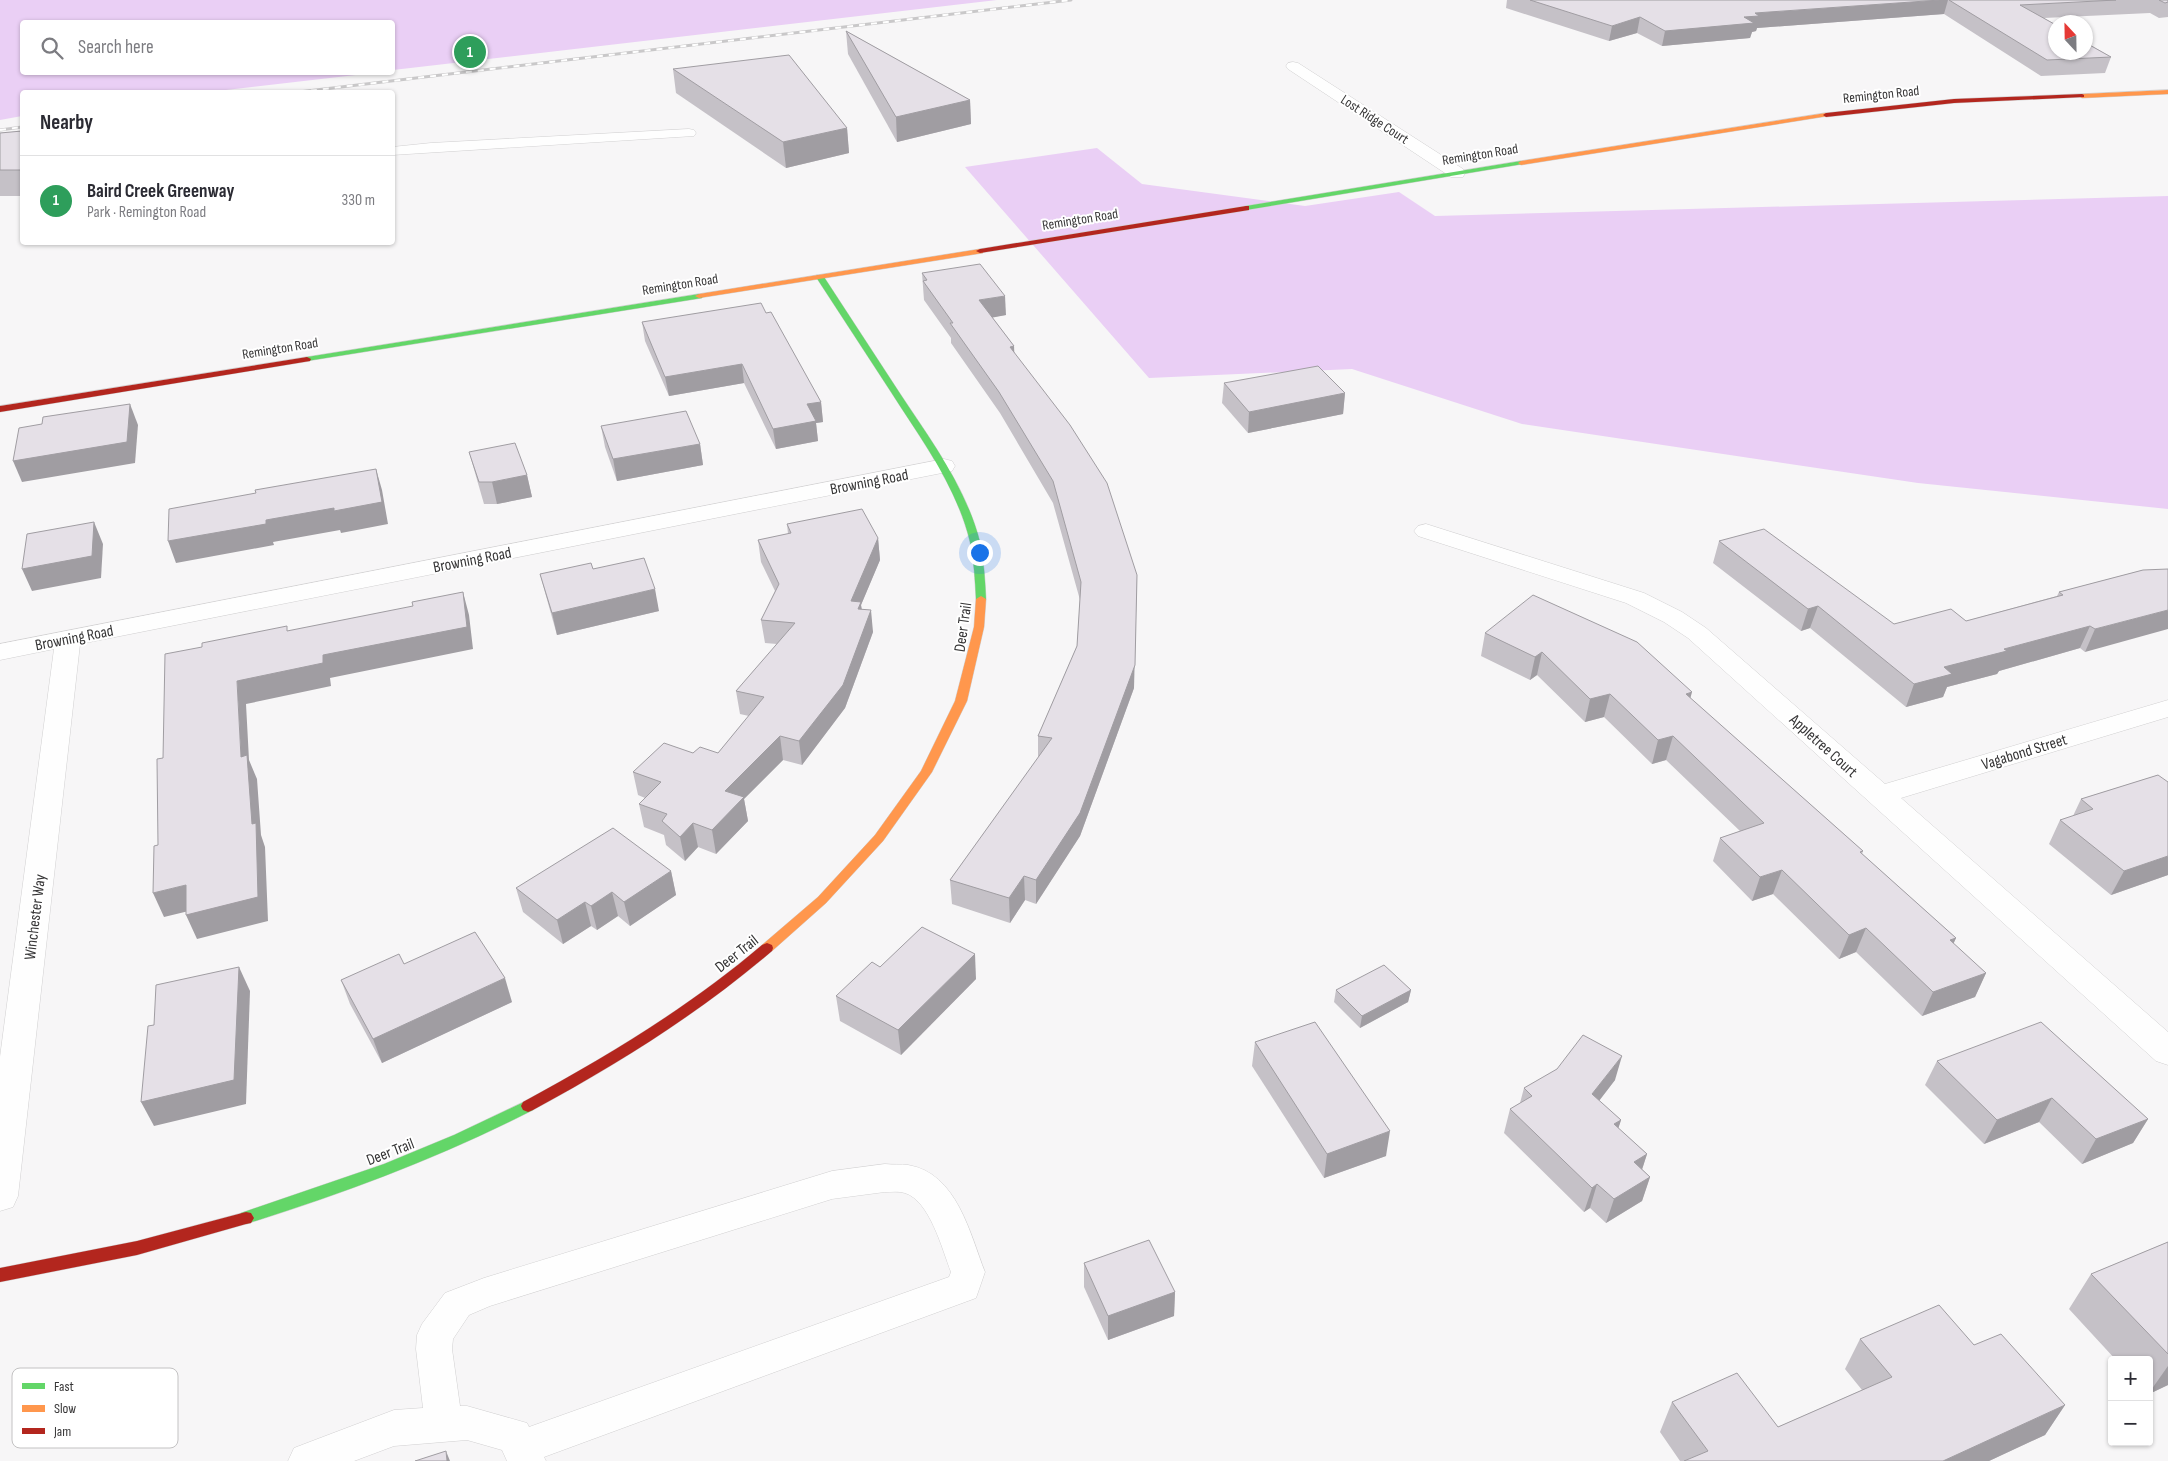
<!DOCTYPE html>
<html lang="en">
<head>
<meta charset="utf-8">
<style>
	:root { --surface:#fff; --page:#f2f2f3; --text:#2b2b33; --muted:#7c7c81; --line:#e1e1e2; --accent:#7a797a }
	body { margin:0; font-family:"Sofia Sans Condensed",sans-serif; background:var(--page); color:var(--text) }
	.controls { position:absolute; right:15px; bottom:15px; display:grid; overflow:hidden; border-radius:5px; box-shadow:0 1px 4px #0004 }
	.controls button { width:45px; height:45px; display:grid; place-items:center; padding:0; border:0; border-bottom:1px solid var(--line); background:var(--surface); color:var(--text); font:25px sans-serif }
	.compass { position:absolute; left:2048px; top:15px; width:45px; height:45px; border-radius:50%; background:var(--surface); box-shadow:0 1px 4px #0004; rotate:338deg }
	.you { position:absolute; left:979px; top:552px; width:18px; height:18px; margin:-12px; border:4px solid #fff; border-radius:50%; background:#1a73e8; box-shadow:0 0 0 8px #1a73e833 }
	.badge { display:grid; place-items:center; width:32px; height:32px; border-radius:50%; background:var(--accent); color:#fff; font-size:16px; font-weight:700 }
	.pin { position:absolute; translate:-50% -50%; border:2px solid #fff; box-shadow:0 1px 5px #0006 }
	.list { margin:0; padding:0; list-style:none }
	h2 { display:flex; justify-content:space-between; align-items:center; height:65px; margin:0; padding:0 20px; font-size:21px }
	h2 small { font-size:16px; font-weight:400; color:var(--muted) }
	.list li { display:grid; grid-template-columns:32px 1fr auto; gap:15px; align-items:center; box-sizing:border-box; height:90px; padding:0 20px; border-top:1px solid var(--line) }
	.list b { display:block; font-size:19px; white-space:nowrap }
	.list p { margin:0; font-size:16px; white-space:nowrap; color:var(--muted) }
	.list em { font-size:16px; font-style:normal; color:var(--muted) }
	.icon { flex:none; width:28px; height:28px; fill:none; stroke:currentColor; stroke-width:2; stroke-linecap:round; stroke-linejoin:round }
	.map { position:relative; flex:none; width:2168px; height:1461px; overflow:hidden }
	.search { position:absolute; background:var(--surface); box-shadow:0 1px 4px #0004; left:20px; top:20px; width:375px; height:55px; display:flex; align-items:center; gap:12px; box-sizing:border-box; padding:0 18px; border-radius:5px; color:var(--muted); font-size:19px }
	.panel { position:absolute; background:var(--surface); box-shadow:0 1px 4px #0004; left:20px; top:90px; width:375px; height:155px; border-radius:5px }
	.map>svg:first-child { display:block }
	.green { fill:#eacff5 }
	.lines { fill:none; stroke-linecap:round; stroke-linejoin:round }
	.lane-casing { stroke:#d1d0d1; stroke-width:1 }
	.street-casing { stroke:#d1d0d1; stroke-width:1 }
	.fast-casing { stroke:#d1d0d1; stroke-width:1 }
	.slow-casing { stroke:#d1d0d1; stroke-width:1 }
	.jam-casing { stroke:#d1d0d1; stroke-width:1 }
	.lane { fill:#fefefe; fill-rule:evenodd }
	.street { fill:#fefefe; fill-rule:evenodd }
	.fast { fill:#63d668; fill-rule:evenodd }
	.slow { fill:#ff974d; fill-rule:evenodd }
	.jam { fill:#b3261e; fill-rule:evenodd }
	.rail-casing { stroke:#c9c8c9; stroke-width:3 }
	.rail { stroke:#fff; stroke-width:2; stroke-dasharray:6; stroke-linecap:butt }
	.wall { fill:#c5c1c7 }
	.shaded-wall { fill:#a09da2 }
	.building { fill:#e5e0e7; stroke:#a09da2 }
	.labels { text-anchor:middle; stroke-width:4; stroke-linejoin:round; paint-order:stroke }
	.far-street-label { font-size:14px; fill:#363536; stroke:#fff }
	.street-label { font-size:16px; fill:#363536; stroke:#fff }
	.key { fill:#fff; stroke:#c3c2c3; stroke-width:1 }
	.key-label { font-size:14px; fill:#363536 }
</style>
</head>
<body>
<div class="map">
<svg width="2168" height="1461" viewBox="0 0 2168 1461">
	<rect width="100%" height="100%" fill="#f7f6f7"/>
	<g class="green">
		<path d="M0 0H997L393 70 392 22H22V72L373 73 209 92H22V116L0 120Z"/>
		<path d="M1097 148 1142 184 1305 206 1399 192 1435 216 2168 196V509L1918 483 1522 424 1352 369 1149 378 965 167Z"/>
	</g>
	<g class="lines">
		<defs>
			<g id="lane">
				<path d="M689 129 694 130 696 133 694 136 392 155V147L431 143Z"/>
				<path d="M885 1164C893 1165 901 1164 908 1165 957 1173 970 1234 985 1272L976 1298 544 1457 546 1461H507L502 1450 467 1440 394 1446 354 1461H288L294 1448 307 1443 394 1410 423 1408 416 1349 417 1335 422 1324 445 1293 484 1278 832 1171ZM885 1192C891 1192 899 1191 905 1193 930 1201 942 1249 951 1272L949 1277 529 1427 527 1423 467 1406H460L452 1349 453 1339 469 1315 490 1306 832 1199Z"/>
			</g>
			<g id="street">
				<path d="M1293 62 1298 63 1463 169 1465 173 1463 177H1451L1288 69 1286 66 1288 63Z"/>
				<path d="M944 459 952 461 955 466 952 471 80 644 18 1196 13 1207 0 1211V1057L54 649 0 660V644Z"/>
				<path d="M1426 524 1644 593 1682 612 1706 628 1885 784 2168 700V717L1901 798 2168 1032V1065L2156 1061 1688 638 1664 622 1626 603 1418 536 1414 531 1418 526Z"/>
			</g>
			<g id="fast">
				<path d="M1521 161 1523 162V164L1246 210 1242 208 1246 206Z"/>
				<path d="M817 275 824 277C849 315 874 354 899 392 930 439 966 487 980 542 984 561 985 580 986 599L985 601H977L976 599C975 580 974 561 970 542 957 487 921 439 891 392 866 354 841 315 816 277Z"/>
				<path d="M699 294 703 296 702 298 307 361 303 359 307 357Z"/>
				<path d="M528 1100 533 1102 535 1106 533 1110C441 1157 345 1193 246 1224L241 1223 238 1218 241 1213 384 1164 454 1135Z"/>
			</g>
			<g id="slow">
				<path d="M2168 90V94L2082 98 2079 96 2082 94Z"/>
				<path d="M1826 113 1829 115 1828 116 1521 165 1518 163 1521 161Z"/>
				<path d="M980 249H983V253L699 298 695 296 699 294Z"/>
				<path d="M981 596 986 599 984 627 967 701 932 772 883 841 826 903 772 951H762L761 948 762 945 818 897 875 835 921 771 955 701 974 627 976 599Z"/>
			</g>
			<g id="jam">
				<path d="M2082 94 2084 95V97L1954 103 1826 117 1823 115 1826 113 1954 99Z"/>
				<path d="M1246 206H1249V210L980 253 976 251 980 249Z"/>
				<path d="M307 357 311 359 310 361 0 412V406Z"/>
				<path d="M767 943 772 945 773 948 772 951C698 1014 618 1064 533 1110L528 1112 523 1110 521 1106 523 1102C608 1056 689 1007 762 945Z"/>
				<path d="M246 1212 251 1213 254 1218 251 1223 246 1224 137 1255 0 1282V1268L137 1241Z"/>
			</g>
		</defs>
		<use href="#lane" class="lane-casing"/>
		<use href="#street" class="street-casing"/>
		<use href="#fast" class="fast-casing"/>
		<use href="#slow" class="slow-casing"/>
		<use href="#jam" class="jam-casing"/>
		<use href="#lane" class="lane"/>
		<use href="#street" class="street"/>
		<use href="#fast" class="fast"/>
		<use href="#slow" class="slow"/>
		<use href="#jam" class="jam"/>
		<defs>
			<g id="rail">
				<path d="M299 92 1071 0"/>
				<path d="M0 130 22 127"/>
			</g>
		</defs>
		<use href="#rail" class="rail-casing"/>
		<use href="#rail" class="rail"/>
	</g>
	<g class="wall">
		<path d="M1507 0H2168V17L2159 18 2150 13 2044 18 2111 57 2105 73 2041 76 1944 14 1757 28 1756 31 1752 32 1750 38 1662 46 1637 33 1609 41 1506 8Z"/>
		<path d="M846 31 970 100 971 124 897 142 848 54Z"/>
		<path d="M673 69 847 128 849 153 786 168 676 93Z"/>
		<path d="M22 131V196H0V133Z"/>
		<path d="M922 273 1006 315 992 317 1014 346V352L1134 688 1080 836 1036 904 1025 900 1010 923 952 904 950 880 1038 758V736L1077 646 1080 600 1053 503 1000 413 951 343V338L924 300Z"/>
		<path d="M766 313 821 402 823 422 816 423 818 441 776 449 744 383 669 396 645 341 642 322Z"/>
		<path d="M1224 383 1345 393 1343 414 1248 433 1222 403Z"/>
		<path d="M601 426 700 444 703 465 617 481 605 447Z"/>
		<path d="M469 452 527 475 532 497 497 504H484Z"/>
		<path d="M787 524 878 538 880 560 861 605 862 609 873 632 845 708 802 765 783 760 744 799 748 821 716 854 698 847 685 861 666 845 664 835 644 827 639 804 645 798 638 795 633 772 693 753H718L749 716 740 714 736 691 777 644 765 643 761 620 775 591 761 562 758 540 788 534Z"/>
		<path d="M1719 541 1894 624 1966 621 2057 596 2059 592 2143 570 2085 652 2080 648 1999 671 1997 674 1947 687 1943 697 1906 707 1810 628 1801 631 1713 563Z"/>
		<path d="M593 569 659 611 557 635 546 596 540 574Z"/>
		<path d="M1485 633 1690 698 1863 851 1862 854 1956 938 1953 944 1986 973 1975 997 1922 1016 1856 952 1839 959 1773 894 1752 901 1713 861 1720 838 1740 831 1666 760 1652 764 1604 717 1585 722 1537 675 1530 680 1481 656Z"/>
		<path d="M2158 775 2168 875 2111 895 2049 844 2060 820 2073 816 2081 799Z"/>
		<path d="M671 871 676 895 630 926 618 916 597 930 591 926 563 944 523 912 516 888Z"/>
		<path d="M404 964 512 1002 382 1063 350 1004 341 980Z"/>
		<path d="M880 967 976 979 901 1055 840 1021 836 996Z"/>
		<path d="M1336 990H1411L1408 1002 1360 1028 1334 1002Z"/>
		<path d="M1255 1042 1386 1156 1324 1178 1252 1066Z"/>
		<path d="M1937 1061 2148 1119 2133 1143 2082 1164 2039 1122 1984 1144 1925 1085Z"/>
		<path d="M1615 1080 1599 1101 1621 1120 1618 1128 1647 1154 1642 1169 1650 1177 1642 1201 1606 1223 1590 1208 1584 1212 1504 1133 1510 1109 1520 1103 1524 1088Z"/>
		<path d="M2168 1242V1385L2149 1394V1360H2116L2069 1309 2091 1274Z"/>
		<path d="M1084 1263 1175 1292 1174 1316 1108 1340 1084 1287Z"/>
		<path d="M1860 1339 1974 1345 2065 1405 2045 1435 1989 1461H1680L1660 1432 1672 1402 1778 1427 1862 1390 1845 1369Z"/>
	</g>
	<g class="shaded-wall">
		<path d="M1940 0H1948L1944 14 1757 28 1756 31 1752 32 1750 38 1662 46 1665 31 1744 17 1755 13Z"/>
		<path d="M1640 17 1637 33 1609 41 1612 26Z"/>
		<path d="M970 100 971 124 897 142 896 117Z"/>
		<path d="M847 128 849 153 786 168 783 142Z"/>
		<path d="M1005 296 1006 315 980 320 979 300Z"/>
		<path d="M1014 346 1015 366 1010 347Z"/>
		<path d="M742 364 744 383 669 396 665 377Z"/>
		<path d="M1345 393 1343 414 1248 433 1249 412Z"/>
		<path d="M821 402 823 422 816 423 818 441 776 449 773 429 807 404Z"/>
		<path d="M130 404 138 425 135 463 22 482 13 461Z"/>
		<path d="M700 444 703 465 617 481 613 459Z"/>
		<path d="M376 469 382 490 388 524 341 533 340 530 273 542 274 545 176 563 168 541 266 520Z"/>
		<path d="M527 475 532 497 497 504 492 482Z"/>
		<path d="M94 522 103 544 101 578 32 591 22 569Z"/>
		<path d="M878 538 880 560 861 605 863 624 851 601Z"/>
		<path d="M1137 575 1134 688 1080 836 1036 904V880Z"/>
		<path d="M655 589 659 611 557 635 552 613Z"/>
		<path d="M463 592 469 615 473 649 330 678 331 686 246 704 249 760 257 779 261 835 265 847 268 921 197 939 186 915 241 757 237 681 323 655Z"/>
		<path d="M1818 606 1810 628 1801 631 1808 609Z"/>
		<path d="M871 610 873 632 845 708 802 765 799 741Z"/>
		<path d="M2168 610V629L2085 652 2095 629Z"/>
		<path d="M2090 626 2080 648 1999 671 1997 674 1947 687 1943 697 1906 707 1914 684 1944 667 2004 649Z"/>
		<path d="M1542 652 1537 675 1530 680 1535 657Z"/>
		<path d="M1692 692 1686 715V694Z"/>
		<path d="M1610 694 1604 717 1585 722 1590 699Z"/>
		<path d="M780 736 783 760 744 799 748 821 716 854 712 830 725 791Z"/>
		<path d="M1673 736 1666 760 1652 764 1658 740Z"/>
		<path d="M693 823 698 847 685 861 680 837Z"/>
		<path d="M2168 856V875L2111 895 2124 871Z"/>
		<path d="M1782 870 1773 894 1752 901 1760 877Z"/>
		<path d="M671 871 676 895 630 926 624 902Z"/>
		<path d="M1024 876 1025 900 1010 923 1009 898Z"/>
		<path d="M186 885 197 909 164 917 153 893Z"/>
		<path d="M612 892 618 916 597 930 591 906Z"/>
		<path d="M585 902 591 926 563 944 557 920Z"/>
		<path d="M1866 928 1856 952 1839 959 1849 935Z"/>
		<path d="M1956 938 1945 962 1950 940Z"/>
		<path d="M975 954 976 979 901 1055 898 1030Z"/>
		<path d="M239 967 250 991 246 1104 154 1126 141 1102Z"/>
		<path d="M1986 973 1975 997 1922 1016 1933 992Z"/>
		<path d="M505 978 512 1002 382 1063 373 1039Z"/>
		<path d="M1411 990 1408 1002 1360 1028 1362 1016Z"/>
		<path d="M1622 1056 1615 1080 1585 1119 1592 1094Z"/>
		<path d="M2052 1098 2039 1122 1984 1144 1997 1120Z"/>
		<path d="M2148 1119 2133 1143 2082 1164 2096 1139Z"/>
		<path d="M1621 1120 1613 1145 1614 1124Z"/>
		<path d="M1390 1131 1386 1156 1324 1178 1327 1154Z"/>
		<path d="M1647 1154 1639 1179 1634 1162Z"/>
		<path d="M1650 1177 1642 1201 1606 1223 1614 1199Z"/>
		<path d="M1597 1184 1590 1208 1584 1212 1592 1188Z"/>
		<path d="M1175 1292 1174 1316 1108 1340V1316Z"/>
		<path d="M2168 1366V1385L2149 1394V1393Z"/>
		<path d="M2065 1405 2045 1435 1989 1461H1943Z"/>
		<path d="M446 1451 450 1461H447Z"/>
	</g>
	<g class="building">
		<path d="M1530 0H1940L1755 13 1759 16 1744 17 1754 23 1665 31 1640 17 1612 26Z"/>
		<path d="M1949 0H2116L2020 5 2056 25V52H2086V43L2111 57 2047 60Z"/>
		<path d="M2159 0H2168V2L2165 3Z"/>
		<path d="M846 31 970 100 896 117Z"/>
		<path d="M789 55 847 128 783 142 673 69Z"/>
		<path d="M22 131V170H0V133Z"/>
		<path d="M980 264 1005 296 979 300 1014 346 1010 347 1070 425 1107 483 1137 575 1135 665 1080 813 1036 880 1024 876 1009 898 950 880 1052 738 1038 736 1077 646 1081 582 1053 481 999 392 950 323H953L923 281 927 280 922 273Z"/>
		<path d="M761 303 766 313 771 312 821 402 807 404 816 421 773 429 742 364 665 377 642 322Z"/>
		<path d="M1318 366 1345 393 1249 412 1224 383Z"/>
		<path d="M130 404 127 442 13 461 19 428 42 424 43 417Z"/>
		<path d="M686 411 700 444 613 459 601 426Z"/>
		<path d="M515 443 527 475 492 482H479L469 452Z"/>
		<path d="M376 469 382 502 334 511V508L266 520V524L168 541 169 509 256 493 255 490Z"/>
		<path d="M862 509 878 538 851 601 861 602 858 609 871 610 843 685 799 741 780 736 725 791 744 797 712 830 693 823 680 837 662 821 667 814 639 804 661 782 633 772 664 743 693 753 700 747 718 753 764 697 736 691 795 623 761 620 779 584 758 540 791 533 787 524Z"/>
		<path d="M94 522 92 556 22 569 27 534Z"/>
		<path d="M1764 529 1894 624 1951 609 1966 621 2063 595 2059 592 2143 570 2168 569V610L2095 629 2090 626 2004 649 2007 651 1944 667 1952 674 1914 684 1818 606 1808 609 1719 541Z"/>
		<path d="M644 558 655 589 552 613 540 574 591 563 593 569Z"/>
		<path d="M463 592 467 627 323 655V663L237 681 241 757 247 755 252 824 256 823 258 897 186 915V885L153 893 154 846 158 845 157 759 163 758 165 654 202 647V643L287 626V631L413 606 412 602Z"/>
		<path d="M1533 595 1637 642 1692 692 1686 694 1863 851 1860 852 1956 938 1950 940 1986 973 1933 992 1866 928 1849 935 1782 870 1760 877 1720 838 1764 823 1673 736 1658 740 1610 694 1590 699 1542 652 1535 657 1485 633Z"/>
		<path d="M2158 775 2168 782V856L2124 871 2060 820 2093 809 2081 799Z"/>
		<path d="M613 828 671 871 624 902 612 892 591 906 585 902 557 920 516 888Z"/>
		<path d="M922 927 975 954 898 1030 836 996 872 962 880 967Z"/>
		<path d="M475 932 505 978 373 1039 341 980 399 954 404 964Z"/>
		<path d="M1384 965 1411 990 1362 1016 1336 990Z"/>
		<path d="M239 967 234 1080 141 1102 148 1026 154 1025 156 985Z"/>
		<path d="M1315 1022 1390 1131 1327 1154 1255 1042Z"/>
		<path d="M2041 1022 2148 1119 2096 1139 2052 1098 1997 1120 1937 1061Z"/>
		<path d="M1583 1035 1622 1056 1592 1094 1621 1120 1614 1124 1647 1154 1634 1162 1650 1177 1614 1199 1597 1184 1592 1188 1510 1109 1532 1096 1524 1088 1557 1069Z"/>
		<path d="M1149 1240 1175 1292 1108 1316 1084 1263Z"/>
		<path d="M2168 1242V1354L2091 1274Z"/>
		<path d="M1939 1305 1974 1345 2001 1334 2065 1405 1943 1461H1684L1708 1451 1672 1402 1737 1373 1778 1427 1892 1377 1860 1339Z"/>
		<path d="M446 1451 447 1461H415Z"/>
	</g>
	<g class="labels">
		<g class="far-street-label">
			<text transform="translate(1881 94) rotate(-6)" y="5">Remington Road</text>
			<text transform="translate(1375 119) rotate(33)" y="5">Lost Ridge Court</text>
			<text transform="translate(1480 154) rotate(-9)" y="5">Remington Road</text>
			<text transform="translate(1080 219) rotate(-9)" y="5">Remington Road</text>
			<text transform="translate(680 284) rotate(-9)" y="5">Remington Road</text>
			<text transform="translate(280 348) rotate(-9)" y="5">Remington Road</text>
		</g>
		<g class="street-label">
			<text transform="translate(869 481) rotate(-11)" y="6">Browning Road</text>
			<text transform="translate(472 559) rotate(-11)" y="6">Browning Road</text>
			<text transform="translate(962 627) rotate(-82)" y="6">Deer Trail</text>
			<text transform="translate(74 637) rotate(-11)" y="6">Browning Road</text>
			<text transform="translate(1824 745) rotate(42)" y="6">Appletree Court</text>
			<text transform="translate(2024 751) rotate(-17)" y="6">Vagabond Street</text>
			<text transform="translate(34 917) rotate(-83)" y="6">Winchester Way</text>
			<text transform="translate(736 953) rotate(-38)" y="6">Deer Trail</text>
			<text transform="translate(390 1151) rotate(-21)" y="6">Deer Trail</text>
		</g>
	</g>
	<rect x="12" y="1368" width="166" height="80" rx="8" class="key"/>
	<rect x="22" y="1383" width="23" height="6" fill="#63d668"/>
	<rect x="22" y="1405" width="23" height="7" fill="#ff974d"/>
	<rect x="22" y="1428" width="23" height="6" fill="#b3261e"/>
	<g class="key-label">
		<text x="54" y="1391">Fast</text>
		<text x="54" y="1413">Slow</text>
		<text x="54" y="1436">Jam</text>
	</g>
</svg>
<div class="controls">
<button>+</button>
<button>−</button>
</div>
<svg class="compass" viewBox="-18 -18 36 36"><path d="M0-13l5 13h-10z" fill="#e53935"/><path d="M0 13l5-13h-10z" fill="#7c7c81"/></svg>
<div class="you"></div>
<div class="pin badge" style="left:470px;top:52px;background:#2e9e5b">1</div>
<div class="search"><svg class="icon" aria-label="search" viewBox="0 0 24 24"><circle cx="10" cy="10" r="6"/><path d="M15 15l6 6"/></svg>Search here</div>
<section class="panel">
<h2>Nearby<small></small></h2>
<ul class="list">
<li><span class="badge" style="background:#2e9e5b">1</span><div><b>Baird Creek Greenway</b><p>Park · Remington Road</p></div><em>330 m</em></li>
</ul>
</section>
</div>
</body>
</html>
